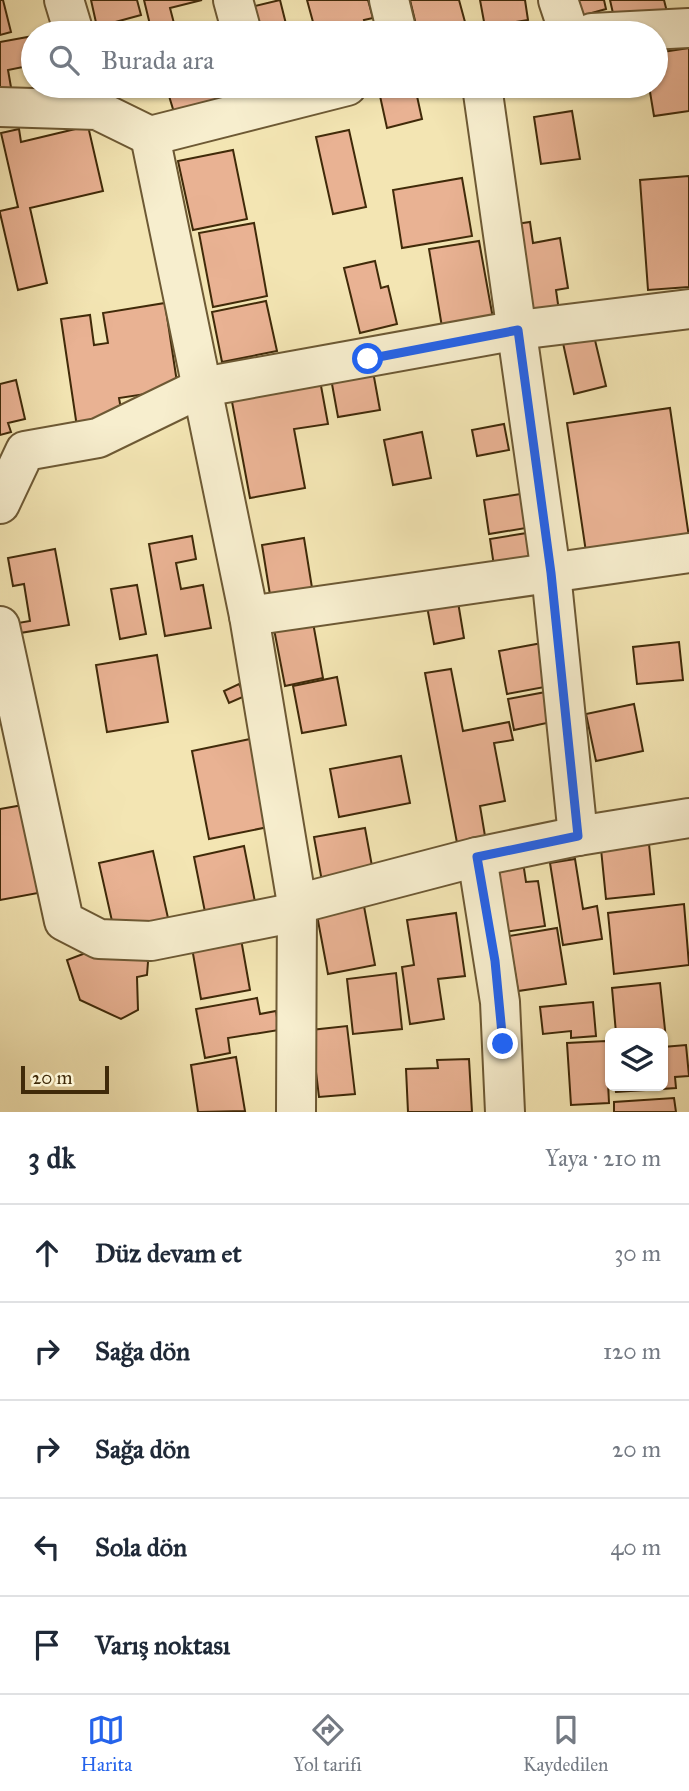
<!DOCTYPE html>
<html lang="tr">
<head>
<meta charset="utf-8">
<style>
	:root { --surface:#fff; --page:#f2f2f3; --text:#1f2937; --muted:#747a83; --line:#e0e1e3; --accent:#2563eb }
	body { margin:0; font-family:"IM FELL Great Primer",serif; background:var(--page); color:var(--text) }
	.controls { position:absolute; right:21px; bottom:21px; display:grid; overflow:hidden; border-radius:10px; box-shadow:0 2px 5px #0004 }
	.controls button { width:63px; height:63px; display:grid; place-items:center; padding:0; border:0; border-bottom:2px solid var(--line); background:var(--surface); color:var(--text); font:35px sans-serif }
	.scale { position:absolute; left:21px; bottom:18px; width:88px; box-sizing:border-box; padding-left:7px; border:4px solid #402a09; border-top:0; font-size:19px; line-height:24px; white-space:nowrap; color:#402a09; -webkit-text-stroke:5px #f7eece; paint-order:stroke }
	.stop { position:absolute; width:21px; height:21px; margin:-16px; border:5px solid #2563eb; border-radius:50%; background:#fff }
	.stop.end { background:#2563eb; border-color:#fff; box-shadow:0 2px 7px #0008 }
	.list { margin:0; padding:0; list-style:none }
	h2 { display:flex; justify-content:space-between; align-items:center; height:91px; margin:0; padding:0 28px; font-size:30px }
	h2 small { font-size:23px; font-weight:400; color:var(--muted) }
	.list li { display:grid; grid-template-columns:46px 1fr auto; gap:21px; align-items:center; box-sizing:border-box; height:98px; padding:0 28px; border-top:2px solid var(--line) }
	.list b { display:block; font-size:26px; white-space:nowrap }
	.list em { font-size:23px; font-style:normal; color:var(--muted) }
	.icon { flex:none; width:38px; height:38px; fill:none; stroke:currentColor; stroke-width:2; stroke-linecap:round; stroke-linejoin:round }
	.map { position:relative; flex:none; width:689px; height:1112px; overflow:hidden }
	.search { position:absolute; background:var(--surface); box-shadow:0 2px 5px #0004; left:21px; right:21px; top:21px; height:77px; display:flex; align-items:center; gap:18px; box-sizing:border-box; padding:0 24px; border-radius:38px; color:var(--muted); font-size:26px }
	.sheet { height:581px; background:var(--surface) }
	nav { display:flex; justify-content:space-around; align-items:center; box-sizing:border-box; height:98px; border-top:2px solid var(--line); background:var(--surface); font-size:19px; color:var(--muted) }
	nav a { display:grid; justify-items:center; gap:4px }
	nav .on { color:var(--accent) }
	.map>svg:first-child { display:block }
	.building { fill:#e9b293; stroke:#402a09; stroke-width:2 }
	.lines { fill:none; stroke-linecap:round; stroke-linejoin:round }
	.minor-casing { stroke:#6d5934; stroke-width:42 }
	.minor { stroke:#f7eece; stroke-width:38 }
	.route { stroke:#2563eb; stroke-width:9 }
</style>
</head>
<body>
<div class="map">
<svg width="689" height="1112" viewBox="0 0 689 1112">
	<rect width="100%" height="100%" fill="#f3e5b3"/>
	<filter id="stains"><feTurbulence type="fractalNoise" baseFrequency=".00286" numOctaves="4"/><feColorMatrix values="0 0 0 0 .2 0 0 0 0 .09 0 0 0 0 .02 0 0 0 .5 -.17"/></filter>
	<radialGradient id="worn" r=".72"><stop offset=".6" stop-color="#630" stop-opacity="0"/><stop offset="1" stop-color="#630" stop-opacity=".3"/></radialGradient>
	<g class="building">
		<path d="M0 0H3L11 32 0 35Z"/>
		<path d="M91 0H137L141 15 97 27Z"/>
		<path d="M144 0H202L170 8 176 31 168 33H152Z"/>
		<path d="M280 0 287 28 258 33 251 7Z"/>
		<path d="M307 0H368L373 18 364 20 368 33H316Z"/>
		<path d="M410 0H459L468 33H418Z"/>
		<path d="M480 0H525L528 20 485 27Z"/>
		<path d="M576 0H604L606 9 581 16Z"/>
		<path d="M610 0H664L669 20 617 31Z"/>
		<path d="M219 22 223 33H184Z"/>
		<path d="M33 36V65L8 70 12 93 0 95V42Z"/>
		<path d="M689 48V111L654 116 649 86H656V68H659L656 53Z"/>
		<path d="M166 86H229L234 101 176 119Z"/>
		<path d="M415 87 422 119 387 128 380 96Z"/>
		<path d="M572 111 580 159 541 164 534 117Z"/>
		<path d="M88 126 103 191 30 208 47 283 18 290 0 213V211L18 207 1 133 19 129 21 142Z"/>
		<path d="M349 130 366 207 333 214 316 137Z"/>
		<path d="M233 150 247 219 193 230 178 161Z"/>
		<path d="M689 176V287L648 290 640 180Z"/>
		<path d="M462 178 472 236 402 248 393 190Z"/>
		<path d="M530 222 533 243 560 238 568 288 556 290 559 311 531 316 509 225Z"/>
		<path d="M254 223 267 296 213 307 199 233Z"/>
		<path d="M479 241 494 324 443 333 429 249Z"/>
		<path d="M375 261 381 288 388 286 397 324 360 333 344 268Z"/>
		<path d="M266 301 277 351 222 362 212 312Z"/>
		<path d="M165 303 178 389 119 398 123 420 77 427 61 319 90 315 94 345 108 343 103 313Z"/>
		<path d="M594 336 606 386 574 394 563 343Z"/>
		<path d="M372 366 380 410 338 417 330 373Z"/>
		<path d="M319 375 328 424 294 429 305 488 250 498 230 391Z"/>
		<path d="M16 380 25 419 8 423 11 432 0 435V384Z"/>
		<path d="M670 408 689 537 586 552 567 423Z"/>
		<path d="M504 424 509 450 477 456 472 430Z"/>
		<path d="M422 432 431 478 393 485 384 440Z"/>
		<path d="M527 493 532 527 489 534 484 500Z"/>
		<path d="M533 532 539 567 495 573 490 539Z"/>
		<path d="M192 536 196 559 176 563 181 589 203 585 211 628 165 636 149 544Z"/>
		<path d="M304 538 313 594 271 601 262 545Z"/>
		<path d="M55 549 69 625 20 633 18 623 30 621 24 584 13 586 8 558Z"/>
		<path d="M137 585 146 634 120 639 111 589Z"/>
		<path d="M457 596 464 638 434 644 426 601Z"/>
		<path d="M312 617 323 678 285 686 273 624Z"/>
		<path d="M679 642 683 680 637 684 633 647Z"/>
		<path d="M542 643 550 686 507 694 499 651Z"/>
		<path d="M157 655 168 722 107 732 96 665Z"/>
		<path d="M451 669 463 731 509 722 513 740 494 743 505 801 480 806 486 842 458 848 425 673Z"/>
		<path d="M337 677 346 725 302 733 293 686Z"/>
		<path d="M239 684 245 696 229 703 224 691Z"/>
		<path d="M551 691 556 721 514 730 508 699Z"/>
		<path d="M634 704 643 751 596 761 586 714Z"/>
		<path d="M255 738 273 826 209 839 192 751Z"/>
		<path d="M401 756 410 803 339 817 330 769Z"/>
		<path d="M23 805 38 893 0 900V809Z"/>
		<path d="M365 828 374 877 323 887 314 837Z"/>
		<path d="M649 844 654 894 606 899 601 849Z"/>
		<path d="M244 846 256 907 206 917 194 857Z"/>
		<path d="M153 851 168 918 114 930 99 863Z"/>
		<path d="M575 859 583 909 597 906 602 939 563 945 550 863Z"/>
		<path d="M523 862 526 882 538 881 545 926 505 932 494 867Z"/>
		<path d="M363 901 375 965 328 974 316 910Z"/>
		<path d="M684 904 689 965 614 974 608 913Z"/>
		<path d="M456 913 465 976 438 979 444 1019 410 1024 402 967 414 965 407 920Z"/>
		<path d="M557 928 566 984 518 991 509 936Z"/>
		<path d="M241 939 250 990 201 999 192 948Z"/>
		<path d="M126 948 139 950 148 962 147 975 137 977 138 1010 121 1019 80 1000 67 960 83 954Z"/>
		<path d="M396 973 402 1029 353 1034 347 979Z"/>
		<path d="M660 983 666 1039H663V1033H616L612 988Z"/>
		<path d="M257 998 260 1014 276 1011 279 1030 228 1038 230 1053 205 1058 196 1009Z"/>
		<path d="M593 1002 596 1036 571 1038V1031L543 1034 540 1007Z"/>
		<path d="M347 1026 355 1094 319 1097 311 1030Z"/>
		<path d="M606 1041 609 1103 571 1105 567 1043Z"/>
		<path d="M686 1045 689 1076 675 1077 676 1088 616 1092 615 1086H663V1047Z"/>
		<path d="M236 1057 245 1111 198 1112 191 1065Z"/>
		<path d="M469 1059 472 1112H408L406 1069 438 1068 437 1060Z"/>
		<path d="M674 1098 676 1112H614V1102Z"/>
	</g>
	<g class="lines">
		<defs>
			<g id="minor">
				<path d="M64 0 74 33"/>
				<path d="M233 0 242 33"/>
				<path d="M389 0 397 33"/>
				<path d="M558 0 569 33"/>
				<path d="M592 33 689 28"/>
				<path d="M482 86 551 573 578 836"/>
				<path d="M0 107 97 110 150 136 347 86"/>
				<path d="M150 136 249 616 297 904 296 1112"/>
				<path d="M0 504 25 451 98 438 203 387 518 330 689 309"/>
				<path d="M249 616 689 553"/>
				<path d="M0 626 64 921 99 939 151 941 297 912"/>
				<path d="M477 857 500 1002 505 1112"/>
				<path d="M297 904 477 857 578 836 689 818"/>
			</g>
		</defs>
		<use href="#minor" class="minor-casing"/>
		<use href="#minor" class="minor"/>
	</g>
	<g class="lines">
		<path class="route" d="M368 359 518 330 551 573 578 836 477 857 495 961 503 1044"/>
	</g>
	<rect width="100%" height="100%" filter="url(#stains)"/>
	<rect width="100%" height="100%" fill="url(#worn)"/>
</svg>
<div class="controls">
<button><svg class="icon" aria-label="layers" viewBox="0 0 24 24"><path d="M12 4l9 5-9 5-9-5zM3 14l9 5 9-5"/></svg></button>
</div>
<div class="scale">20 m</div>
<div class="stop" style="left:368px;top:359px"></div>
<div class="stop end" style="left:503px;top:1044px"></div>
<div class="search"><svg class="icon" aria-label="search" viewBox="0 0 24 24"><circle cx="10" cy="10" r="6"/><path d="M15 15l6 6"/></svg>Burada ara</div>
</div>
<section class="sheet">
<h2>3 dk<small>Yaya · 210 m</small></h2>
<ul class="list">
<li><svg class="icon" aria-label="ahead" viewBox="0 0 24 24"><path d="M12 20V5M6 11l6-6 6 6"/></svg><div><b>Düz devam et</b></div><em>30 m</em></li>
<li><svg class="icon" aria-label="right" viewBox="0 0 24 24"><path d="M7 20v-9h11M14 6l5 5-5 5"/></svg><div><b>Sağa dön</b></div><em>120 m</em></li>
<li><svg class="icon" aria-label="right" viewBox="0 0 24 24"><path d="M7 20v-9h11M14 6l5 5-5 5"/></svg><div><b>Sağa dön</b></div><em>20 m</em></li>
<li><svg class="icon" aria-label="left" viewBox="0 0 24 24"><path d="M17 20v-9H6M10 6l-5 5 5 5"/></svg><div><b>Sola dön</b></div><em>40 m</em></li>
<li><svg class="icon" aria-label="arrive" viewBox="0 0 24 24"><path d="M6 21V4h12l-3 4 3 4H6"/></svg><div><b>Varış noktası</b></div></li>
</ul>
</section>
<nav>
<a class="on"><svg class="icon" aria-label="map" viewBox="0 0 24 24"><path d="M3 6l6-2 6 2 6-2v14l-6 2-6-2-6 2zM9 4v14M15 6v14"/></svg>Harita</a>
<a><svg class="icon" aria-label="directions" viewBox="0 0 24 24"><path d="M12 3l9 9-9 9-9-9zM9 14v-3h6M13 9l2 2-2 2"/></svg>Yol tarifi</a>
<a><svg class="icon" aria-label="saved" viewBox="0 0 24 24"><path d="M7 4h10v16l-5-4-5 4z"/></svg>Kaydedilen</a>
</nav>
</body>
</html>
